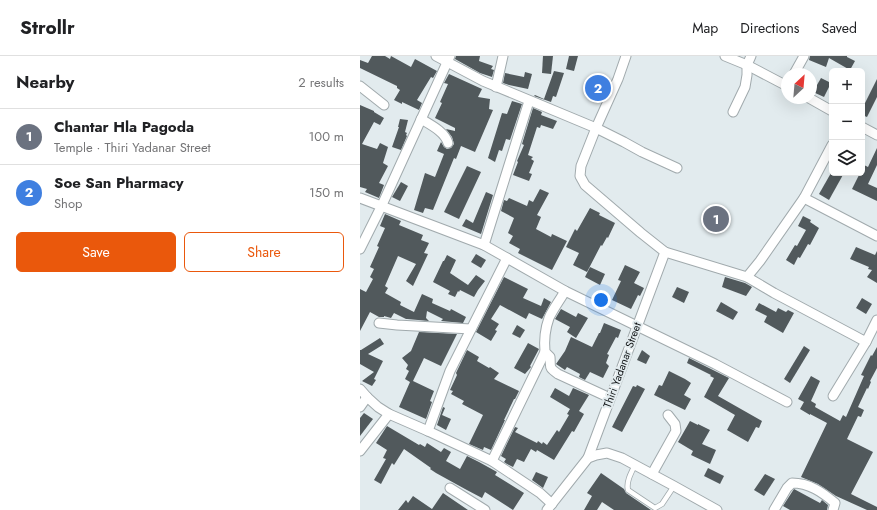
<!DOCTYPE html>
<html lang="en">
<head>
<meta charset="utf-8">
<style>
	:root { --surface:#fff; --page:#f6f6f6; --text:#202124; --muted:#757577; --line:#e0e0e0; --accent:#ea580c }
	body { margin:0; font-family:Jost,sans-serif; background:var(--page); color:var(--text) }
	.controls { position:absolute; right:12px; top:12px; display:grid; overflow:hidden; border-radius:6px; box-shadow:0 4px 16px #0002 }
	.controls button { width:36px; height:36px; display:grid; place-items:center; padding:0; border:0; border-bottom:1px solid var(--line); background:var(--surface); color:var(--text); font:20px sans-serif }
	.compass { position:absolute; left:421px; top:12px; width:36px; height:36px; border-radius:50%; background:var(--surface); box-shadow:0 4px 16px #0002; rotate:26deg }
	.you { position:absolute; left:241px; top:244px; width:14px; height:14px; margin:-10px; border:3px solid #fff; border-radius:50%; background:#1a73e8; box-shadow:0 0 0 6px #1a73e833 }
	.badge { display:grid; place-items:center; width:26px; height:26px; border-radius:50%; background:var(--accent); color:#fff; font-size:13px; font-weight:700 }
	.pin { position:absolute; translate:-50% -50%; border:2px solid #fff; box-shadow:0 1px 4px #0006 }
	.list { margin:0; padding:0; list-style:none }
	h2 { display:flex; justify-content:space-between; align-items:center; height:52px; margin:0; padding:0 16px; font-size:17px }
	h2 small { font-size:13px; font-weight:400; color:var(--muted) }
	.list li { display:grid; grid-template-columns:26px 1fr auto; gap:12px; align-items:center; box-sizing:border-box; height:56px; padding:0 16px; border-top:1px solid var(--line) }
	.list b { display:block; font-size:15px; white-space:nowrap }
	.list p { margin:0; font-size:13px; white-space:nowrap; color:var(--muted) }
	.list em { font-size:13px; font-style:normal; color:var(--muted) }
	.actions { display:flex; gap:8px; padding:12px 16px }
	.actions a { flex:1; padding:9px 0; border:1px solid var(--accent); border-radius:6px; text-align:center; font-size:14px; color:var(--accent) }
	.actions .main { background:var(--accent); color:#fff }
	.icon { flex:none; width:22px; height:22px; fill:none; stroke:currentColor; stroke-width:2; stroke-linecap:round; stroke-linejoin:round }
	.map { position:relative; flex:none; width:517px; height:454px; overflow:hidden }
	header { display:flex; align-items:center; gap:24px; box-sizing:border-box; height:56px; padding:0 20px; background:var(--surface); border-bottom:1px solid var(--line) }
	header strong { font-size:19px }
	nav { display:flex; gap:22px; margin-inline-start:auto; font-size:14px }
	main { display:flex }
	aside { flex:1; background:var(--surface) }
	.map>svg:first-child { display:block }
	.building { fill:#51595c }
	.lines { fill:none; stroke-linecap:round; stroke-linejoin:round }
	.service-casing { stroke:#a1aaad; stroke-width:6 }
	.minor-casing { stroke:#a1aaad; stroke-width:11 }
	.service { stroke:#fff; stroke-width:4.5 }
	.minor { stroke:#fff; stroke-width:9 }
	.labels { text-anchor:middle; stroke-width:4; stroke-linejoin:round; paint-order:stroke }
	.street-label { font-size:11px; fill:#0f1214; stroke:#e2ebee }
</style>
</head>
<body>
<header>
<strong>Strollr</strong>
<nav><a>Map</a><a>Directions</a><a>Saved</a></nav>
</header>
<main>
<aside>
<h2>Nearby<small>2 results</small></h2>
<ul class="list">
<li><span class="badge" style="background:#6b7280">1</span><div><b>Chantar Hla Pagoda</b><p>Temple · Thiri Yadanar Street</p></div><em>100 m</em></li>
<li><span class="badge" style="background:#3f7fe0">2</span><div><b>Soe San Pharmacy</b><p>Shop</p></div><em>150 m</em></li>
</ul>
<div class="actions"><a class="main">Save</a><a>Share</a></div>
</aside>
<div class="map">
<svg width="517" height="454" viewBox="0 0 517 454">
	<rect width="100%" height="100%" fill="#e2ebee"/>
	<g class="building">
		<path d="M12 0H25L30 3 31 0 51 11 55 3 77 15 73 22 71 21 57 44 62 47 59 54 42 46V48L34 44 40 34 37 32V30L0 12V4L8 7Z"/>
		<path d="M96 0H120L119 5 133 10 131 13 134 14 132 21 120 17 95 3Z"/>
		<path d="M183 0H193L191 18 182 17Z"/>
		<path d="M209 0H218L214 15 206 13Z"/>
		<path d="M450 0H487V1L495 5 490 14 469 2 466 11 449 4Z"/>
		<path d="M194 15 204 17 196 41 193 40 191 46 174 40 175 39 184 43Z"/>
		<path d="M165 16 172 18 168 33 149 29 143 27 145 17 164 21Z"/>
		<path d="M89 18 122 33 118 41 130 43 129 53 133 54 115 96 101 90 96 103 94 102 73 154 65 152 63 157 54 154 65 117 75 121 84 98 77 95 81 86 84 91 87 93 91 92 94 88 92 81 86 73 95 75V72L75 62 82 47 80 46 88 28 84 27Z"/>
		<path d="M461 22 471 27 464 41 453 36Z"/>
		<path d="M517 23V41L507 61 502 59V56L505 49H504Z"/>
		<path d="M152 45 162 48 150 84 146 83 142 95 139 94 135 106 128 102 142 57 147 58Z"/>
		<path d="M0 49 14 55V56L24 62 20 69 14 66 2 88 17 93 20 87 28 91 23 107 28 110 19 127 24 129 19 142 5 136 7 133 0 131Z"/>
		<path d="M173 52 182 56 181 59 197 65 193 73 181 69 180 72 177 71 168 99 173 101 171 103 174 105 169 117 172 118 169 125 153 119 158 106 157 105 164 89 162 88Z"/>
		<path d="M40 63 48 64 45 76 47 77 46 79 47 80 41 94 32 91 39 71H38Z"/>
		<path d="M517 92V109L508 128 517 132V145L492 133 500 117H502V108L508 111Z"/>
		<path d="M107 110 121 116 99 163 84 156Z"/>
		<path d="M471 117H484L469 144 459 138Z"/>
		<path d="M41 126 48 130 40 145 32 141Z"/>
		<path d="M180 133 189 137 177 159 181 161 176 173 191 181 192 178 207 185 192 214 158 197 160 193 149 187 153 180 148 177 154 162 141 155 144 144 147 145 149 142 167 150 169 144 173 146Z"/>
		<path d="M126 136 133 139 121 178 102 170 106 163 113 167Z"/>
		<path d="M230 152 240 157 239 159 255 167 248 182 247 181 242 190 241 189 227 216 213 209 219 197 206 191 215 173 217 175Z"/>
		<path d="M25 158 41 165 39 169 63 179 61 184 69 187 64 197 68 198 53 230 46 225 56 208 38 200 25 230 28 232 25 237 41 246 40 249 54 256 62 238 73 243 72 247 90 255 91 253 106 261 103 267 81 265 83 263 67 255 66 262 69 265 47 263H46L34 257 31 262 24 260V261H19L10 256 0 275V233L6 236 13 223 10 221 14 213 10 211 19 191 17 190 25 172 20 170Z"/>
		<path d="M443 160 451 164 450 166 459 172 450 189 448 188 440 202 438 201 434 209 426 204 435 189 437 190 446 174 438 170Z"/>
		<path d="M496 191 515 199 517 195V227L507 221 512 214 508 213 509 211 490 203Z"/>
		<path d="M116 198 126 204 121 212 111 206Z"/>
		<path d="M87 199 96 204 90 217 108 229 116 219 125 225 118 234 114 241 100 234 99 236 98 235 95 241 88 238 90 235 73 226 83 205H84Z"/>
		<path d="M265 209 280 216 274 227 284 232 280 240 278 239 271 253 252 244 261 225 258 224Z"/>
		<path d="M230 211 245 218 240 229 225 221Z"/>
		<path d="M144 221 168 233 163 242 181 250 184 242 191 246 182 263 169 257 166 263 140 249 131 263 139 268 135 274 137 275 131 285 116 276Z"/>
		<path d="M365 221 385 227 392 231 386 240 362 231Z"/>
		<path d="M317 231 329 236 324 247 312 241Z"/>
		<path d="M502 242 512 248 506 258 496 252Z"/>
		<path d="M361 246 378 256 373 264 356 255Z"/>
		<path d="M399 247 416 256 418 252 426 256 428 254 434 257 423 277 404 266 407 260 395 254Z"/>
		<path d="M201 253 216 261 218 257 228 262 216 282 207 276 210 271 195 263Z"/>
		<path d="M244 267 261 274 258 282 256 281 247 298 249 299 246 307 249 310 243 322 230 316 225 324 219 321 220 318 207 311 205 314 196 308 205 295 211 281 232 291 239 277H240Z"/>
		<path d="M157 269 165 274 160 282 152 278Z"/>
		<path d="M59 276 97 278 81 310 64 302 53 325 74 335 70 345 72 346 66 363 39 351 50 326 45 323 49 315 46 313 48 309 42 302 51 295Z"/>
		<path d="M20 282 24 288 8 298 23 305 14 323 16 324 12 330 2 325 14 316 0 308V294H1Z"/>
		<path d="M168 287 179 293 170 310 171 311 165 318 154 312Z"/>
		<path d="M444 290 450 294 430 327 424 323Z"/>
		<path d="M517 291V312L510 325 511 326 508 333 507 332 498 351 504 354 501 361 498 360 487 383 513 396 491 438 517 451V454H507L476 440 458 428 441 421 467 367 450 358V359L440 353 444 346 438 343 451 320 460 325 451 345 456 348 455 351 480 365 483 359 486 361 504 320 501 319 511 299 512 300Z"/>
		<path d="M107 294 119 301 117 305 129 312 130 311 139 317 134 323 159 335 155 343H154L144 364H145L131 394 124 391 123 394 109 388 123 359 102 348 104 345 91 338 93 335 90 334 97 319 96 317Z"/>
		<path d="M282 294 290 300 286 308 277 304Z"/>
		<path d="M329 302 369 322 358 340 402 365 399 372 396 371 388 386 367 374 375 359 344 341 354 322 350 320 351 319 327 307Z"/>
		<path d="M309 315 325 323 331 327 324 339 331 343 325 354 294 339 299 329 302 330Z"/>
		<path d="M277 329 285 333 262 376 252 371 273 330 276 331Z"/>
		<path d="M195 332 209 340 213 332 229 339 219 355 224 358 214 376 212 375 194 404 177 394 176 396 171 393 164 406 157 403 153 411 147 408 144 406 146 403 141 400 155 371 158 372 155 376 177 387 178 385 182 388 183 386 187 389 197 374 199 376 209 359 207 358 210 353 190 341Z"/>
		<path d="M83 351 85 352 82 359 91 363 86 374 77 369Z"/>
		<path d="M4 357 13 363 0 380V362Z"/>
		<path d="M330 365 338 369V368L350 374 342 388 356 394 350 408 331 399 333 395 318 386Z"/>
		<path d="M27 370 59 389 60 388 65 391 67 387 81 396 84 392 91 396 86 405 100 413 107 400 119 406 137 416 135 419 164 437 153 454 125 436 122 442 105 433 76 417 70 413 71 412 44 393 34 409 32 407 21 428 14 424 26 403 23 402 27 394 16 387Z"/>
		<path d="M348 412 364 420 360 428 344 420Z"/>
		<path d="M176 416 188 421 183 432 172 424Z"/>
		<path d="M241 417 264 433 266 437 291 454H254L242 446 237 454H224L232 440 227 437Z"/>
		<path d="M405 418 415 423 404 440 394 434Z"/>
		<path d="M434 433 460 447 462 444 468 449 467 454H430L423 450 432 436Z"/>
		<path d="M83 437 108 454H38L46 444 48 447 53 440 72 453Z"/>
	</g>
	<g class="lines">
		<defs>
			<path id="service" d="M275 409C271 417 266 426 268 434L295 452 302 448 314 430"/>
			<g id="minor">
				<path d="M76 0 123 25 236 72 264 86 282 96 317 112"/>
				<path d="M365 0 387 9 427 30"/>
				<path d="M434 18 444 0"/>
				<path d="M0 30 24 49"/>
				<path d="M136 31 143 0"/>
				<path d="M449 42 472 55"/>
				<path d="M373 56 385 31 387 19V9L391 0"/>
				<path d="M61 63C71 69 85 76 88 87"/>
				<path d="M502 71 517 79"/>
				<path d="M0 142 124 189 205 235 355 308 427 346"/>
				<path d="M444 142 517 180"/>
				<path d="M124 189 169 45"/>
				<path d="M0 193 22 149 90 0"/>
				<path d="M305 196 387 221 400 205 444 142 472 89"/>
				<path d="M387 221 414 237 495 280 506 286 517 264"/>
				<path d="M205 235C200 244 193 253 189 262 185 273 184 285 185 296L190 301C191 312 188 311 198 318L250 342"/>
				<path d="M19 267 37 269 111 273"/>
				<path d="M0 333 7 341 18 351 29 358 68 375 132 405 180 437 192 448"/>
				<path d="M473 340 506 286"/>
				<path d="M0 351 7 341"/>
				<path d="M68 375 90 315 147 202"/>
				<path d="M0 395 29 358"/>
				<path d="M228 402 305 196 281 177 225 129 220 120 221 110 236 72 258 23 266 0"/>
				<path d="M132 405 185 296"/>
				<path d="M292 418 316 375 315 368 308 359"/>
				<path d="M90 432 125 454"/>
				<path d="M187 454 228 402 236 399 247 397 262 402 314 430 357 454"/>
				<path d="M414 454 427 432 432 427C449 427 462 436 475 447L473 454"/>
			</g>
		</defs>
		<use href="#service" class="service-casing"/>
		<use href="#minor" class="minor-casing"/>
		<use href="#service" class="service"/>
		<use href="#minor" class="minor"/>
	</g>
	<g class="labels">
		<g class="street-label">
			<text transform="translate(262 309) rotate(-70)" y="4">Thiri Yadanar Street</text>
		</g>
	</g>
</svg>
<div class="controls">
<button>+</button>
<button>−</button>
<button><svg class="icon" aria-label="layers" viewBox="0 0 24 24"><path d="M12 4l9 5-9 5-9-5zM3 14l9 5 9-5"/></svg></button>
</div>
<svg class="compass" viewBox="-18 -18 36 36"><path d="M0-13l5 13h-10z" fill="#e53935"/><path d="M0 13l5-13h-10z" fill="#757577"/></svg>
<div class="you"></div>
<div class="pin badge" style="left:356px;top:163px;background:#6b7280">1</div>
<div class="pin badge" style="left:238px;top:32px;background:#3f7fe0">2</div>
</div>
</main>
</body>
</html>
